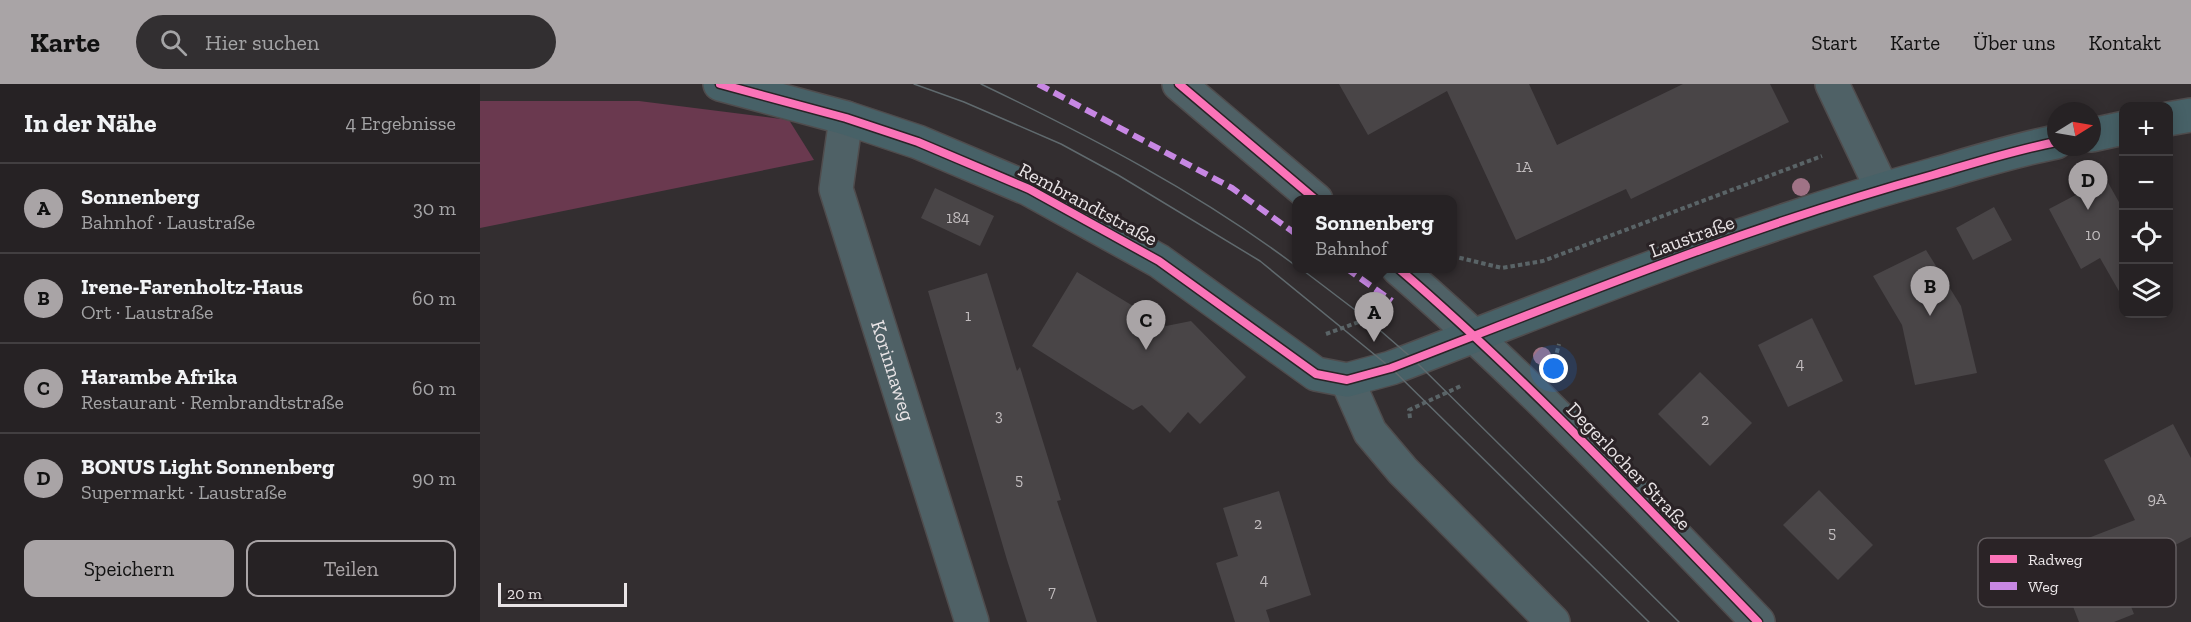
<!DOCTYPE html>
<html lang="de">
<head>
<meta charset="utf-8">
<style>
	:root { --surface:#262224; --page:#322f31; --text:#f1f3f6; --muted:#a4a4a6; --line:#423f41; --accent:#a9a4a6 }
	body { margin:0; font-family:"Zilla Slab",serif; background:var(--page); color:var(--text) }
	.controls { position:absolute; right:18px; top:18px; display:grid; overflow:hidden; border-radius:12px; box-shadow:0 3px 15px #0003 }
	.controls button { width:54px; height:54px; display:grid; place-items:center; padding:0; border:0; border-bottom:2px solid var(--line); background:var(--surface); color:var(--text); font:30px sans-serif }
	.compass { position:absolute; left:1567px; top:18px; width:54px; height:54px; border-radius:50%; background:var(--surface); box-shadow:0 3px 15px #0003; rotate:79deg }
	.scale { position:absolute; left:18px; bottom:15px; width:129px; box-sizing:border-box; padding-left:6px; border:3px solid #e9e4e6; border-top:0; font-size:16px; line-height:21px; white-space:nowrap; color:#e9e4e6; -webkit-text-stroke:4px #2a2326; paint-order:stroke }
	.you { position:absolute; left:1074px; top:285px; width:21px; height:21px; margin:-15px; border:4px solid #fff; border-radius:50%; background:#1a73e8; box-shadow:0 0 0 9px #1a73e833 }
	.badge { display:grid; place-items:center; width:39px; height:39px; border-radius:50%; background:var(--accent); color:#111; font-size:20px; font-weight:700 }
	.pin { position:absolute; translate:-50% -50px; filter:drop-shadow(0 2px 3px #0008) }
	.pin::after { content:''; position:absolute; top:32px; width:21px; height:18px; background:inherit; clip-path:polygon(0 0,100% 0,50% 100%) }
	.popup { position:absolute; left:812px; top:111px; width:165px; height:78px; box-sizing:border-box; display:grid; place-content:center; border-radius:12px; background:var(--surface); filter:drop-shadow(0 2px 4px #0005); font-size:20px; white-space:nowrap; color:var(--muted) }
	.popup b { font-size:22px; color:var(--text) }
	.popup::after { content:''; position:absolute; left:50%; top:100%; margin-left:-12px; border:12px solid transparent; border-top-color:var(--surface) }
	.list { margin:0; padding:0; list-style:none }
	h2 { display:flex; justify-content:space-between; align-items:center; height:78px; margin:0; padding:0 24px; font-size:26px }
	h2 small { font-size:20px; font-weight:400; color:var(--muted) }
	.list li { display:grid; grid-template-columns:39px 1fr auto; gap:18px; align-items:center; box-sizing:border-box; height:90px; padding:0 24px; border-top:2px solid var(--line) }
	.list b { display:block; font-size:22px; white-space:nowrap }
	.list p { margin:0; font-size:20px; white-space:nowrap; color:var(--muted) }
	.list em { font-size:20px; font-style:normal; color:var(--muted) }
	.actions { display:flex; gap:12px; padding:18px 24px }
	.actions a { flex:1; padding:14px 0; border:2px solid var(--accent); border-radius:12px; text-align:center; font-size:21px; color:var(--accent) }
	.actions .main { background:var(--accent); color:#111 }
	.icon { flex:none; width:33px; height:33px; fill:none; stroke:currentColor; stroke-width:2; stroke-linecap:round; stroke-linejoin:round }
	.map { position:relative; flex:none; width:1711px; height:538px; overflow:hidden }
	header { display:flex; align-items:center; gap:36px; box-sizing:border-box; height:84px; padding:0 30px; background:var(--accent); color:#111 }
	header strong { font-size:28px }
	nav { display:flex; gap:33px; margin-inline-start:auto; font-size:21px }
	.search { width:420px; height:54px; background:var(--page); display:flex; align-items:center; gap:15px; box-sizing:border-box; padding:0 21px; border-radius:33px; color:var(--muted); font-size:22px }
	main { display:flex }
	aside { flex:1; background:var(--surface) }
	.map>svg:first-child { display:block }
	.green { fill:#6a394f }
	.building { fill:#494547 }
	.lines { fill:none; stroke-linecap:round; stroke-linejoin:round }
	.street-casing { stroke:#4f4c4d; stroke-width:36 }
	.secondary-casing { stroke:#4f4c4d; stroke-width:36 }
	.path { stroke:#5a6467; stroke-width:4; stroke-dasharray:4.5 3; stroke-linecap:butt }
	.street { stroke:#4f6166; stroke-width:33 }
	.secondary { stroke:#476167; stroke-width:33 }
	.tram { stroke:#606a6e; stroke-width:1.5 }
	.quiet { stroke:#c787e3; stroke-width:6; stroke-dasharray:12 6; stroke-linecap:butt }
	.cycleway-casing { stroke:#2a2326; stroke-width:11 }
	.cycleway { stroke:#fb73b8; stroke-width:8 }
	.tree { fill:#a07386 }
	.labels { text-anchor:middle; stroke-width:6; stroke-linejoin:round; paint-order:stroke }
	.number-label { font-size:16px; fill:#c1bcbe }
	.street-label { font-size:20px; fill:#e9e4e6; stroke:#2a2326 }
	.key { fill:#2a2326; stroke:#635d60; stroke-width:1.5 }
	.key-label { font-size:16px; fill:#e9e4e6 }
</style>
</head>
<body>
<header>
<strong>Karte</strong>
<div class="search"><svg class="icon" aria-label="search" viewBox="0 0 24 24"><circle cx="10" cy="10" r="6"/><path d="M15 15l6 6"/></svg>Hier suchen</div>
<nav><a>Start</a><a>Karte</a><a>Über uns</a><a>Kontakt</a></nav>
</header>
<main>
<aside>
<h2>In der Nähe<small>4 Ergebnisse</small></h2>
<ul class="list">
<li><span class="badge">A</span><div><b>Sonnenberg</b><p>Bahnhof · Laustraße</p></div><em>30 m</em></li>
<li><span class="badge">B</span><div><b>Irene-Farenholtz-Haus</b><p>Ort · Laustraße</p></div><em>60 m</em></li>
<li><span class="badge">C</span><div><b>Harambe Afrika</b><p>Restaurant · Rembrandtstraße</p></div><em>60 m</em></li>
<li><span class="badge">D</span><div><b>BONUS Light Sonnenberg</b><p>Supermarkt · Laustraße</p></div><em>90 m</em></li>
</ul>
<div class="actions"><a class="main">Speichern</a><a>Teilen</a></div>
</aside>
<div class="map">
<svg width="1711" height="538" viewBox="0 0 1711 538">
	<rect width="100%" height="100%" fill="#332e30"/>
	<path class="green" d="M0 17H159L309 36 334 76 0 144Z"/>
	<g class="building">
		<path d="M859 0H1049L1077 61 1203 0H1290L1309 38 1151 115 1146 105 1036 156 967 7 888 51Z"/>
		<path d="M1626 95 1644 127V216L1620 174 1601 185 1569 125Z"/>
		<path d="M455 104 514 132 500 162 441 134Z"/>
		<path d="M1514 123 1532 156 1493 176 1476 144Z"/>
		<path d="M1446 166 1481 222 1497 289 1435 301 1422 241 1393 192Z"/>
		<path d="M597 188 686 242 711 237 766 293 720 340 708 328 690 349 662 321 653 326 552 262Z"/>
		<path d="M507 189 537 287 540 283 581 416 577 417 617 538H547L527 476 448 207Z"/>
		<path d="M1332 234 1363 297 1308 323 1278 261Z"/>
		<path d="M1220 288 1272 339 1230 382 1178 330Z"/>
		<path d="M1693 340 1711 374V453L1638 490 1654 530 1634 538H1599L1572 468 1655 436 1624 376Z"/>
		<path d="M1339 406 1393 461 1358 496 1303 441Z"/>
		<path d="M799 407 831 511 786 526 790 538H755L736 479 758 472 743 424Z"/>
	</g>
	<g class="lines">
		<defs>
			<g id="street">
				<path d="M699 0 836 116"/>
				<path d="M1352 0 1402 105"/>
				<path id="s1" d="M366 34 356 105 492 538"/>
				<path d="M918 184C1046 294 1161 417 1278 538"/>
				<path d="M867 296 890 348 923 387 1073 538"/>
			</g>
			<g id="secondary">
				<path d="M240 0 366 34 438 58 549 105 679 177 836 290 867 296 911 284C1090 215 1268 142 1453 91 1494 79 1535 66 1576 58"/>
				<path d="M1688 35 1711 31"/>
				<path d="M1612 51 1644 44"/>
			</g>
		</defs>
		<use href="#street" class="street-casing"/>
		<use href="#secondary" class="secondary-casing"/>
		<g class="path">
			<path d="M561 1 562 0"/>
			<path d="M972 172 1022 184 1063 177 1342 72"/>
			<path d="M846 250 887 235 904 222"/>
			<path d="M1075 276 1079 260"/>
			<path d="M930 334 929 326 983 301"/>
		</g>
		<use href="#street" class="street"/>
		<use href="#secondary" class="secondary"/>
		<g class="tram">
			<path d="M434 0 484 18 581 60 638 91 780 177 911 284 1169 538"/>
			<path d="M501 0C611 53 718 108 816 182"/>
			<path d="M820 184 887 235 933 275 1199 538"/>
		</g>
		<g class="quiet">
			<path d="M558 0 752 104 816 150"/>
			<path d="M866 184 912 217"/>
		</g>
		<defs>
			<g id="cycleway">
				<path d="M240 0 366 34 438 58 549 105 679 177 836 290 867 296 911 284C1090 215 1268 142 1453 91 1494 79 1535 66 1576 58"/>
				<path d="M699 0 836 116"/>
				<path d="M918 184C1046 294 1161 417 1278 538"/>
			</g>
		</defs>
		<use href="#cycleway" class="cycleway-casing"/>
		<use href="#cycleway" class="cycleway"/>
	</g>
	<g class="tree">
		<circle cx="1321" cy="103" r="9"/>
		<circle cx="1062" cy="272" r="9"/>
	</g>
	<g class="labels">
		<g class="number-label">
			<text x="1044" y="88">1A</text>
			<text x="478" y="139">184</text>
			<text x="1613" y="156">10</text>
			<text x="488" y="237">1</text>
			<text x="1320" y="285">4</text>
			<text x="519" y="337">3</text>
			<text x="1225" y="341">2</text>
			<text x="539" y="401">5</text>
			<text x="1677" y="420">9A</text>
			<text x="778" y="445">2</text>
			<text x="1352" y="454">5</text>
			<text x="784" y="501">4</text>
			<text x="572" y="513">7</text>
		</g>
		<g class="street-label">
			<text transform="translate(608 120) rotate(28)" y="7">Rembrandtstraße</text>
			<text transform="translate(1212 152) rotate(-20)" y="7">Laustraße</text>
			<text dy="7" stroke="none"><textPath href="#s1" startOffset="262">Korinnaweg</textPath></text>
			<text transform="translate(1149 382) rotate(46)" y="7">Degerlocher Straße</text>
		</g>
	</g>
	<rect x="1498" y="454" width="198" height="69" rx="9" class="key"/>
	<rect x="1510" y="471" width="27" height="8" fill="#fb73b8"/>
	<rect x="1510" y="498" width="27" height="8" fill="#c787e3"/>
	<g class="key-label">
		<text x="1548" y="481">Radweg</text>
		<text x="1548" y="508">Weg</text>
	</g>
</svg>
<div class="controls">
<button>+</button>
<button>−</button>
<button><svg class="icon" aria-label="locate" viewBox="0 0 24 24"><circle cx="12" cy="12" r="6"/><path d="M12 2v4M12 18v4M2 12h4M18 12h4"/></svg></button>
<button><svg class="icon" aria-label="layers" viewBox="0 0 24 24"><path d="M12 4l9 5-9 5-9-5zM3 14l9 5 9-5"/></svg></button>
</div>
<svg class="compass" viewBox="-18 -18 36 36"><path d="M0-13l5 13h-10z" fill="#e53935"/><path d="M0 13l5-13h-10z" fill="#a4a4a6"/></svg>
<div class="scale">20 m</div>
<div class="you"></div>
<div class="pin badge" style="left:894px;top:258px">A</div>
<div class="popup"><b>Sonnenberg</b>Bahnhof</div>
<div class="pin badge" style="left:1450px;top:232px">B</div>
<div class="pin badge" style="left:666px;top:266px">C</div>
<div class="pin badge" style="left:1608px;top:126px">D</div>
</div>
</main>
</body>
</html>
